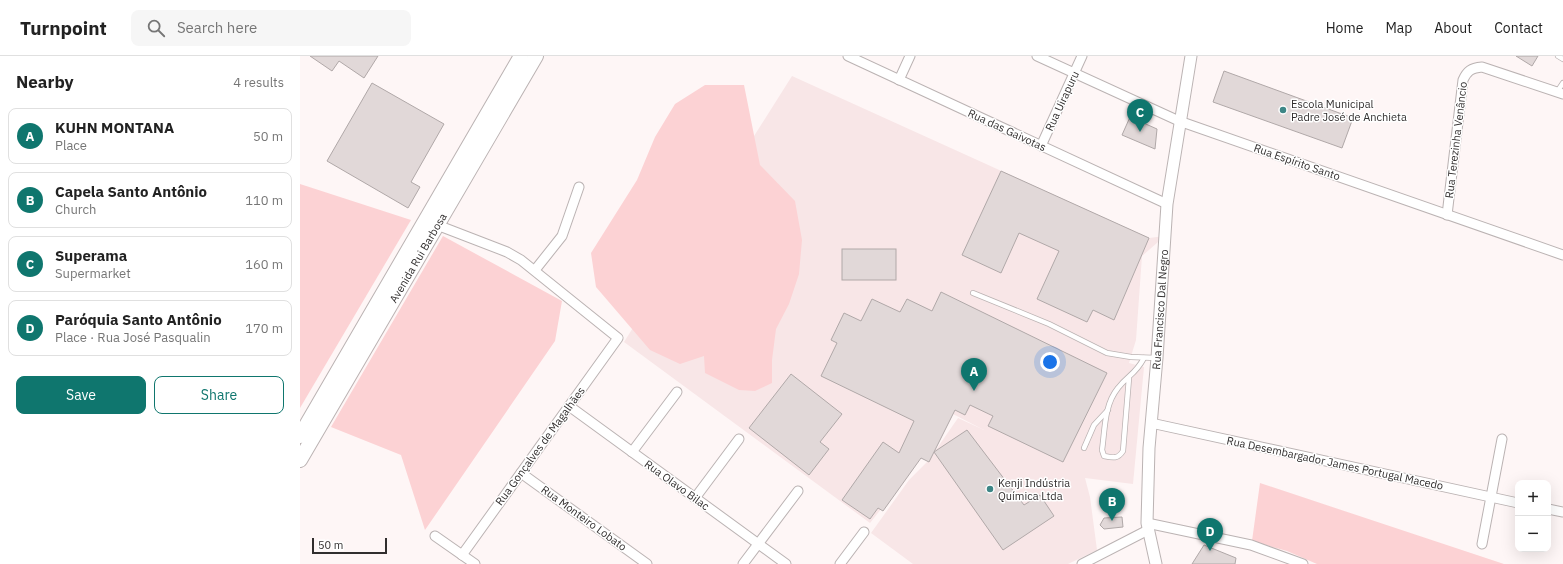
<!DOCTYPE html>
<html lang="en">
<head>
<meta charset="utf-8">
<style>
	:root { --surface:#fff; --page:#f6f6f6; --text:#222; --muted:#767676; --line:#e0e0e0; --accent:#0f766e }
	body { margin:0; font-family:"IBM Plex Sans",sans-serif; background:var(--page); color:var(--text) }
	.controls { position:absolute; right:12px; bottom:12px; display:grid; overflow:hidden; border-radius:8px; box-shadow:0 4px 16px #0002 }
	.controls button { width:36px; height:36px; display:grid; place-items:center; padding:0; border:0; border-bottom:1px solid var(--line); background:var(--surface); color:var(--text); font:20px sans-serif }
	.scale { position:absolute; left:12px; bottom:10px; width:75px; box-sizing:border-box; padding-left:4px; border:2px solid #312e2e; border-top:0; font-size:11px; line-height:14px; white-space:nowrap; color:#312e2e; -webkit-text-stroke:3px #fff; paint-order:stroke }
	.you { position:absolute; left:750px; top:306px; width:14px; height:14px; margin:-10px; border:3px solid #fff; border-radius:50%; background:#1a73e8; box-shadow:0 0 0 6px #1a73e833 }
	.badge { display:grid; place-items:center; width:26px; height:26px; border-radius:50%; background:var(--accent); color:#fff; font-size:13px; font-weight:700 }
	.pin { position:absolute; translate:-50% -33px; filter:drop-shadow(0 1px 2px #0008) }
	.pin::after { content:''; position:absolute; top:21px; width:14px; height:12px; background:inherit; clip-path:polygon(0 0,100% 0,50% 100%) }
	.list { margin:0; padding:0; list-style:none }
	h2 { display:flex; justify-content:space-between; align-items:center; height:52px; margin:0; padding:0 16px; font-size:17px }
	h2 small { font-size:13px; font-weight:400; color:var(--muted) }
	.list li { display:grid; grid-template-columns:26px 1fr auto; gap:12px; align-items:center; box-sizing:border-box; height:56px; margin:0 8px 8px; padding:0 8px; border:1px solid var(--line); border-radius:8px }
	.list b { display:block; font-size:15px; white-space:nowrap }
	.list p { margin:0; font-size:13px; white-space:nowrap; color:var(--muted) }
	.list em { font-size:13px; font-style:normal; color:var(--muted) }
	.actions { display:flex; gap:8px; padding:12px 16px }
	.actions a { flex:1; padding:9px 0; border:1px solid var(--accent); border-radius:8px; text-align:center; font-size:14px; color:var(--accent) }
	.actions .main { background:var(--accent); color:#fff }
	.icon { flex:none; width:22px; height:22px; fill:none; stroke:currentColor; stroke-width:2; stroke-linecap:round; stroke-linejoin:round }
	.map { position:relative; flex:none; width:1263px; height:508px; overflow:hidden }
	header { display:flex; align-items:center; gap:24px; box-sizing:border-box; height:56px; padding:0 20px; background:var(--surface); border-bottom:1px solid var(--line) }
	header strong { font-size:19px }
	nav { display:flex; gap:22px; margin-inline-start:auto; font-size:14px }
	.search { width:280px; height:36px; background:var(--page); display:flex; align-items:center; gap:10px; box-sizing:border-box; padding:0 14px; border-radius:8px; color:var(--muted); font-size:15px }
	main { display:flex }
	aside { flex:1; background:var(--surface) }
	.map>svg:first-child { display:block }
	.built { fill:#f8e6e7; fill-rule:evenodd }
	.green { fill:#fcd2d4 }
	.building { fill:#e1d8d8; stroke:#b0a8a8 }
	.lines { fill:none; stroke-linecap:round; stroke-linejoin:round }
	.service-casing { stroke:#bbb3b3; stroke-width:6 }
	.minor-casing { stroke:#bbb3b3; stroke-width:11 }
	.tertiary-casing { stroke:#bbb3b3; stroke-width:13 }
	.primary-casing { stroke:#bbb3b3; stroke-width:16 }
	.service { stroke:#fff; stroke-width:4.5 }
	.minor { stroke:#fff; stroke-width:9 }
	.tertiary { stroke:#fff; stroke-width:11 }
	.primary { stroke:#fff; stroke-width:14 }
	.poi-dot { fill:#3d8686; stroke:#fff; stroke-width:1.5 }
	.labels { text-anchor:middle; stroke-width:3; stroke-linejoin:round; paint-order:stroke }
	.street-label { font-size:11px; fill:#312e2e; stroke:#fff }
	.poi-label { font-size:11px; fill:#312e2e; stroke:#fff; text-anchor:start }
</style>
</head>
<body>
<header>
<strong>Turnpoint</strong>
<div class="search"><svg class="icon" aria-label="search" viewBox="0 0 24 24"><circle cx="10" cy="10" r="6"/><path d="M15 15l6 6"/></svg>Search here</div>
<nav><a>Home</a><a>Map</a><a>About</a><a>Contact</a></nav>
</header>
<main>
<aside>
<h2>Nearby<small>4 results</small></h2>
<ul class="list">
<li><span class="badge">A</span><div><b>KUHN MONTANA</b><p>Place</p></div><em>50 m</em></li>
<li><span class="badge">B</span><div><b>Capela Santo Antônio</b><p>Church</p></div><em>110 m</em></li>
<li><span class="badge">C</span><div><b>Superama</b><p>Supermarket</p></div><em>160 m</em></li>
<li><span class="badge">D</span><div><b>Paróquia Santo Antônio</b><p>Place · Rua José Pasqualin</p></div><em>170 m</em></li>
</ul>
<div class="actions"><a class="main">Save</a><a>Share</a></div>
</aside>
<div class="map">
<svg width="1263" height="508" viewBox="0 0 1263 508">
	<rect width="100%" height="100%" fill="#fef6f6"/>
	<path class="built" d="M492 20 849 182 865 180 842 200 836 284 829 307 844 311 833 428 785 422 790 441 797 494 768 508H613L571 477 609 424 628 405 602 393 616 409 570 467 324 286ZM653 358 684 374 658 362 631 401Z"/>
	<g class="green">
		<path d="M405 29H444L460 109 495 145 502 184 499 218 489 248 476 273 472 304V327L455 335 439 334 405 317 404 300 380 308 350 294 296 231 291 197 337 124 355 81 375 48Z"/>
		<path d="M0 128 111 164 0 352Z"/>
		<path d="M143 180 262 245 255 285 125 474 101 399 31 371Z"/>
		<path d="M960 427 1204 508H1017L987 495 952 485Z"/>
	</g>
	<g class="building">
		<path d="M10 0H78L64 22 39 5 32 15Z"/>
		<path d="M1216 0H1238L1232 10Z"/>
		<path d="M924 15 1053 62 1042 92 913 46Z"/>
		<path d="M72 27 144 68 111 126 120 131 108 152 27 105Z"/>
		<path d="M830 61 857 73 855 93 822 79Z"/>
		<path d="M701 115 849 182 814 264 793 254 787 266 737 243 759 195 719 177 701 217 662 199Z"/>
		<rect x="542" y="193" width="54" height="31"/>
		<path d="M641 236 807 317 763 406 688 370 693 360 670 349 665 359 655 354 629 406 621 402 583 455 578 452 570 463 542 444 583 386 599 397 614 365 521 320 537 287 531 284 544 257 561 265 572 243 600 256 607 243 632 255Z"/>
		<path d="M491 318 542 358 520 386 529 393 509 419 449 372Z"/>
		<path d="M667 374 724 449 740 439 754 460 703 494 634 396Z"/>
		<path d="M822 461 823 471 804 473 800 469 804 462Z"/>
		<path d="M904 489 936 502 935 508H892Z"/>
	</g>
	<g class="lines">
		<defs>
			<g id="service">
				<path d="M1258 0 1263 3"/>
				<path d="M1257 36 1263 27"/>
				<path d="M673 237 749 268 807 297 831 301 857 302"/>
				<path d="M829 322 823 395C818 403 813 402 804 400L802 394C805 374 804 349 818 332 828 319 835 319 844 302"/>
				<path d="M784 392 794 369 808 354"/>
			</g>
			<g id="minor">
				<path d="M548 0 867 148"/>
				<path d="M737 0 879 65 1263 199"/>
				<path d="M599 24 610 0"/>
				<path d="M741 90 782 0"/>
				<path d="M1147 159 1163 24C1167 15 1171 12 1182 11L1263 38"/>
				<path d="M137 169 207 196 221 204 318 282 162 499"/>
				<path d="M235 214 262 180 279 131"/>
				<path d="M269 350 486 508"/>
				<path d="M851 367 1218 447"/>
				<path d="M332 396 377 336"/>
				<path d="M221 417 347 508"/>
				<path d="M395 442 439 383"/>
				<path d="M1248 453 1263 456"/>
				<path d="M847 467 951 489 1003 508"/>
				<path d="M135 480 175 508"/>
				<path d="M1182 488 1202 383"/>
				<path d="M443 508 498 435"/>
				<path d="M540 508 564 476"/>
				<path d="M782 508 848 474"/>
			</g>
			<g id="tertiary">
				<path id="s1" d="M856 508 847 467 849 392 857 302 867 148 891 0"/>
			</g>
			<g id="primary">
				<path d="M0 380 221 0"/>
				<path id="s2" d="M0 404 236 0"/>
			</g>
		</defs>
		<use href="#service" class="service-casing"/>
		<use href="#minor" class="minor-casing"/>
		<use href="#tertiary" class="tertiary-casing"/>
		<use href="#primary" class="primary-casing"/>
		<use href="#service" class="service"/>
		<use href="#minor" class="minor"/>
		<use href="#tertiary" class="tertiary"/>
		<use href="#primary" class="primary"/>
	</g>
	<g class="poi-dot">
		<circle cx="983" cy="54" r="4"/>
		<circle cx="690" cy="433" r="4"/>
	</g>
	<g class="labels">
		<g class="street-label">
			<text transform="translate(762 45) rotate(-65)" y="4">Rua Uirapuru</text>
			<text transform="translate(707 74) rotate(25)" y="4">Rua das Gaivotas</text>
			<text transform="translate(1156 84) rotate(-83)" y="4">Rua Terezinha Venâncio</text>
			<text transform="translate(997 106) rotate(19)" y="4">Rua Espírito Santo</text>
			<text dy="4" stroke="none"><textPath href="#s2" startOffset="234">Avenida Rui Barbosa</textPath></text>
			<text dy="4" stroke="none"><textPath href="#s1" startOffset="256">Rua Francisco Dal Negro</textPath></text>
			<text transform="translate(240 390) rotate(-54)" y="4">Rua Gonçalves de Magalhães</text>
			<text transform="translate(1035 407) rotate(12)" y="4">Rua Desembargador James Portugal Macedo</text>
			<text transform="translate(377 429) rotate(36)" y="4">Rua Olavo Bilac</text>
			<text transform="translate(284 462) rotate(36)" y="4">Rua Monteiro Lobato</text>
		</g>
		<g class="poi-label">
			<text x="991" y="52">Escola Municipal<tspan x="991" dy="13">Padre José de Anchieta</tspan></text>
			<text x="698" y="431">Kenji Indústria<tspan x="698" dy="13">Química Ltda</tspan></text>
		</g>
	</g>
</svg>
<div class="controls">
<button>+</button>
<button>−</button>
</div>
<div class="scale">50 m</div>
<div class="you"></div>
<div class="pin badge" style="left:674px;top:335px">A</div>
<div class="pin badge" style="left:812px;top:465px">B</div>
<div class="pin badge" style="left:840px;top:76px">C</div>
<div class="pin badge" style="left:910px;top:495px">D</div>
</div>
</main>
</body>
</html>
